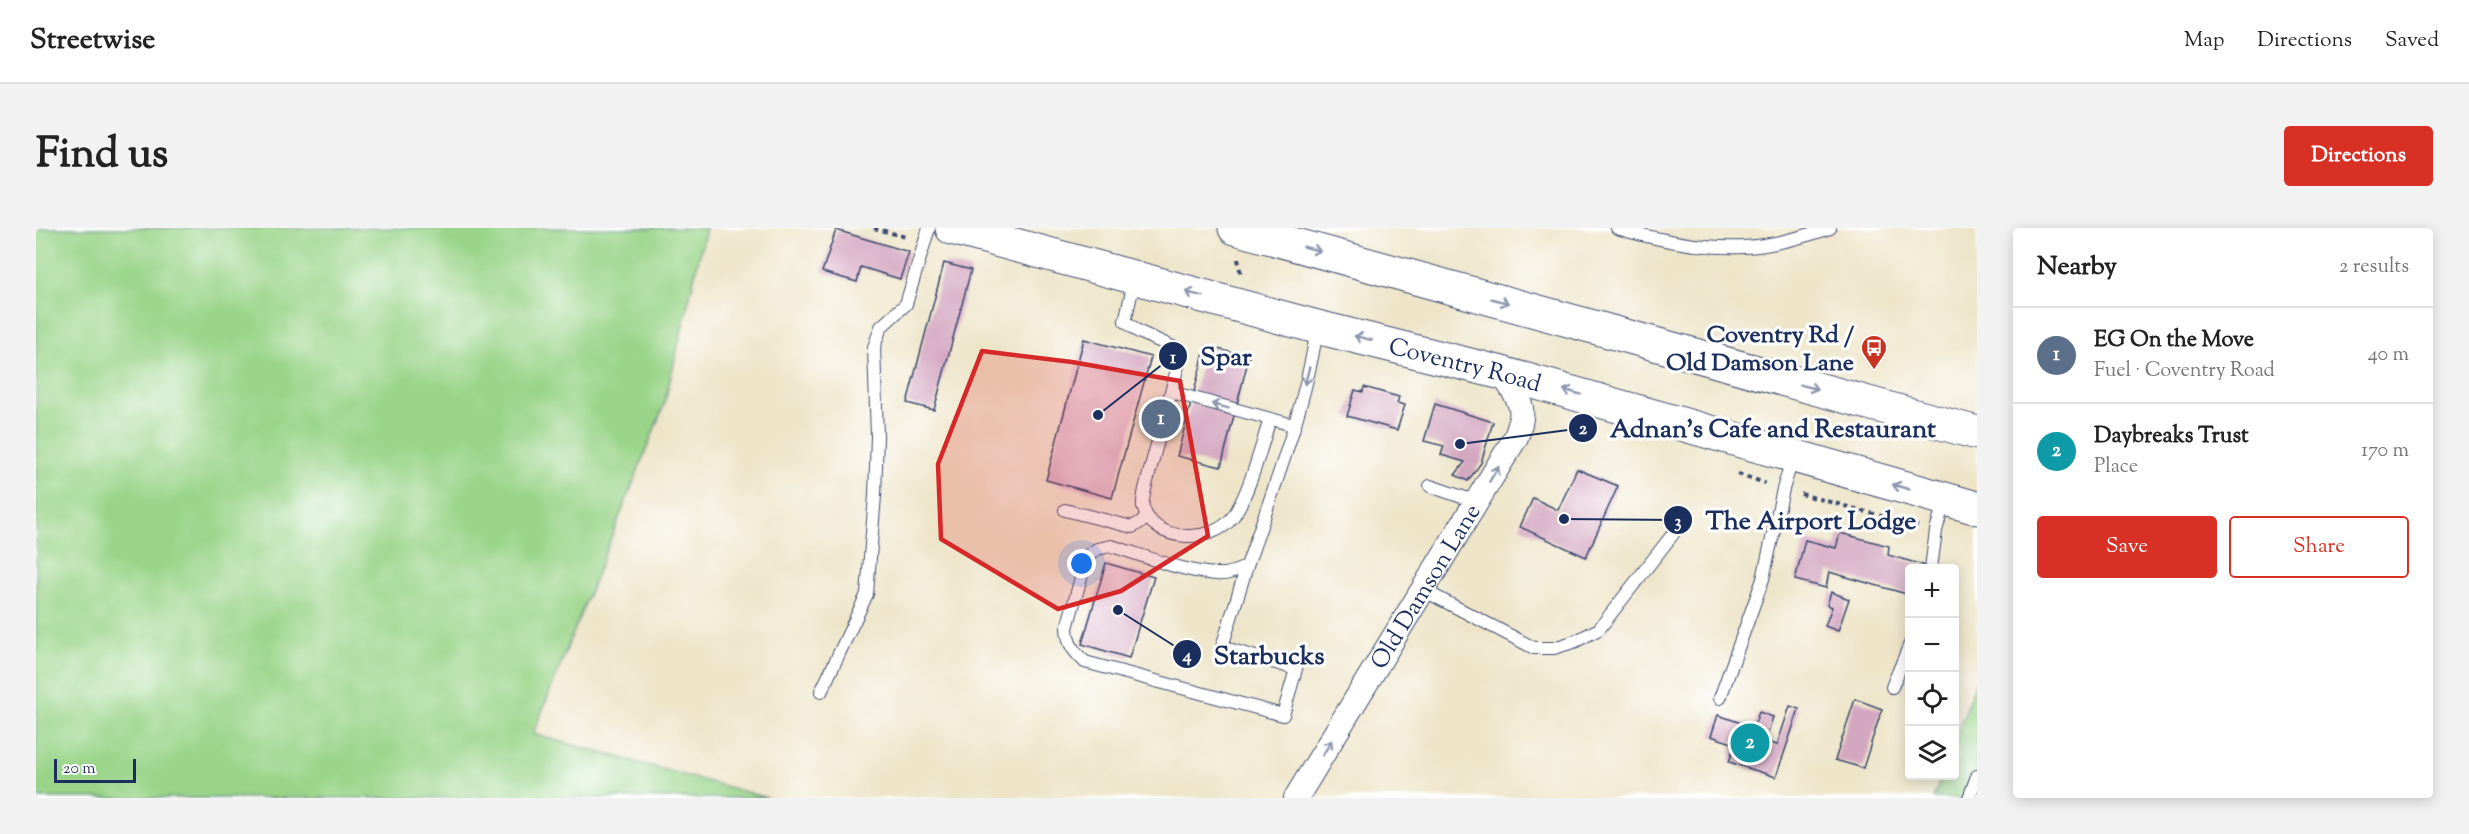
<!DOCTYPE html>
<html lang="en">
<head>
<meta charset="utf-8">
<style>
	:root { --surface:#fff; --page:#f2f2f2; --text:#222; --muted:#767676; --line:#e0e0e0; --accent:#d93025 }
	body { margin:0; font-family:"Sorts Mill Goudy",serif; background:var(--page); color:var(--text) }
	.controls { position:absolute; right:18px; bottom:18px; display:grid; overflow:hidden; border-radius:6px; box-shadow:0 3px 15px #0003 }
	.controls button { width:54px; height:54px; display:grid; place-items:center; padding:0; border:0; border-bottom:2px solid var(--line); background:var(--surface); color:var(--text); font:30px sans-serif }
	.scale { position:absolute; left:18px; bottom:15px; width:82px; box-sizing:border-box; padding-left:6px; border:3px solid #1b2f5e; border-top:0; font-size:16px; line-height:21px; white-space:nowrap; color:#1b2f5e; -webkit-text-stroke:4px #fff; paint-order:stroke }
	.you { position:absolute; left:1046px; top:336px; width:21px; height:21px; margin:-15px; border:4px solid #fff; border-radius:50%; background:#1a73e8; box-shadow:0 0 0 9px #1a73e833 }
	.badge { display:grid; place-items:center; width:39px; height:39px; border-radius:50%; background:var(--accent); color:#fff; font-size:20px; font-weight:700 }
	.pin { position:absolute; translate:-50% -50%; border:3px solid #fff; box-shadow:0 2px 6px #0006 }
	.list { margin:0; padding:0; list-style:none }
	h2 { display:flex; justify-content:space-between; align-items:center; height:78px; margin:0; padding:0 24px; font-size:26px }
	h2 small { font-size:20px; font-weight:400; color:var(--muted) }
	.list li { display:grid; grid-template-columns:39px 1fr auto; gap:18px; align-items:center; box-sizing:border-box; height:96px; padding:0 24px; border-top:2px solid var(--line) }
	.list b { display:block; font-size:22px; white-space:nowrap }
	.list p { margin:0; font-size:20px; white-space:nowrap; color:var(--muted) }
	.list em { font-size:20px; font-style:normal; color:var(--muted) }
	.actions { display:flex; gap:12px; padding:18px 24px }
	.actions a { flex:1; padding:14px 0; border:2px solid var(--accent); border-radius:6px; text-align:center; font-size:21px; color:var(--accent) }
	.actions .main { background:var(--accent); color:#fff }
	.icon { flex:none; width:33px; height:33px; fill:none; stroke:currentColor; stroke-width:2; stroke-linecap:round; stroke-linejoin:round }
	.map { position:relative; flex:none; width:1941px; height:570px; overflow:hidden; border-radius:6px }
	header { display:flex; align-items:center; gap:36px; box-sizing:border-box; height:84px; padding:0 30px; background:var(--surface); border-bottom:2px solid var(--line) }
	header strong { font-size:28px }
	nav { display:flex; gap:33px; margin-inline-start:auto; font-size:21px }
	.intro { display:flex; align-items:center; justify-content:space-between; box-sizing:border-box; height:144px; padding:0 36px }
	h1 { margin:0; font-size:42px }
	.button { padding:15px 27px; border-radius:6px; background:var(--accent); color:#fff; font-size:21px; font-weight:700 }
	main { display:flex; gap:36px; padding:0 36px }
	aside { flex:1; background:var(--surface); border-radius:6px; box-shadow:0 3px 15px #0003 }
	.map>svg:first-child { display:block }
	.green { fill:#99d488; stroke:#5a8273; stroke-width:1.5 }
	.building { fill:#d4a7c1 }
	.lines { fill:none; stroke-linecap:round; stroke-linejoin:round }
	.lane-casing { stroke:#3b4a6e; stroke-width:14 }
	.street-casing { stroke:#3b4a6e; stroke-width:26 }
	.highway-casing { stroke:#3b4a6e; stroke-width:35 }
	.path { stroke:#3b4a6e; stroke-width:4; stroke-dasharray:4.5 4.5; stroke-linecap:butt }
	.lane { stroke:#fff; stroke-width:12 }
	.street { stroke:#fff; stroke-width:24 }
	.highway { stroke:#fff; stroke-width:33 }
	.oneway { stroke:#8d97ae }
	.marked { fill:#d62828; fill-opacity:0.2; stroke:#d62828; stroke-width:4.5; stroke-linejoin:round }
	.labels { text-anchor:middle; stroke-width:6; stroke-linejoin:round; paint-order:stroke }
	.poi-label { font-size:24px; font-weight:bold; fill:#1b2f5e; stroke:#fff; text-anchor:end }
	.street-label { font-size:24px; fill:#1b2f5e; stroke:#fff }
	.leader { fill:none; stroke:#1b2f5e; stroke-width:2 }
	.callout-dot { fill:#1b2f5e; stroke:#fff; stroke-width:2 }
	.mark-label { font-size:18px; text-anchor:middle; font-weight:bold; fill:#fff }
	.callout-label { font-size:26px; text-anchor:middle; font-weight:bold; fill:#1b2f5e; stroke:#fff; stroke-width:6; stroke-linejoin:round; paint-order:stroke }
</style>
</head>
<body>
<header>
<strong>Streetwise</strong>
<nav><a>Map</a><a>Directions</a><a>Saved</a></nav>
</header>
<div class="intro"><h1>Find us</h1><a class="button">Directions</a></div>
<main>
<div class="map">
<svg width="1941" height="570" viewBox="0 0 1941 570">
	<rect width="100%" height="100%" fill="#fff"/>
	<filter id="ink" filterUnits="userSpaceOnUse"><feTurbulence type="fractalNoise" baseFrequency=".0167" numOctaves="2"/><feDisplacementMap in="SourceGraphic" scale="12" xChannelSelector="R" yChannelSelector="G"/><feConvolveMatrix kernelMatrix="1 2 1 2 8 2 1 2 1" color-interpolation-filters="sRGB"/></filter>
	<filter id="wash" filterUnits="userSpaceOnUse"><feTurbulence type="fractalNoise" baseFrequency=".008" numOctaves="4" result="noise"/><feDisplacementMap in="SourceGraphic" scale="24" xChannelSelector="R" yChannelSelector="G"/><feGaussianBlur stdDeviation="1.35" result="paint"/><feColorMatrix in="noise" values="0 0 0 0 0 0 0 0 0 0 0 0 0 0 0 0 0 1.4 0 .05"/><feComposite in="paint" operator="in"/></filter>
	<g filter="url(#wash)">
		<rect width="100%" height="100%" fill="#eee5c9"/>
		<g class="green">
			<path d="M0 0H670L628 177 497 506 732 570H0Z"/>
			<path d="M1941 451V570H1897L1906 548H1918L1919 512Z"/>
		</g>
		<g id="blocks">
			<g class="building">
				<path d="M800 2 873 24 864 51 825 39 821 54 786 44Z"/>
				<path d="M908 35 935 42 898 182 871 175Z"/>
				<path d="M1048 111 1115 129 1076 270 1010 252Z"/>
				<path d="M1170 118 1213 129 1185 239 1141 228Z"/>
				<path d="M1328 159 1363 169 1361 175 1369 177 1361 202 1311 188 1319 162 1327 164Z"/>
				<path d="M1399 176 1457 194 1445 235 1432 253 1419 247 1429 234 1405 227 1408 218 1388 213Z"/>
				<path d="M1541 241 1582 258 1550 329 1484 299 1497 270 1522 282Z"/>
				<path d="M1804 305 1853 318 1852 327 1887 337 1886 340H1874V367L1793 344 1790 360 1759 352 1769 312 1800 320Z"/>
				<path d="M1070 335 1118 349 1093 430 1046 416Z"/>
				<path d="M1795 364 1813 371 1802 403 1789 398 1796 379 1791 377Z"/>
				<path d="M1819 471 1846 481 1827 540 1799 532Z"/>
				<path d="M1754 478 1763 481 1740 549 1693 534 1699 516 1675 508 1682 487 1711 497 1706 510 1713 512 1723 484 1737 489 1729 513 1741 517Z"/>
			</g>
		</g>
	</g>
	<g filter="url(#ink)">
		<use href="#blocks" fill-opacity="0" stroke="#3b4a6e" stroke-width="1.5"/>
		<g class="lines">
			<defs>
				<g id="lane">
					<path d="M1581 0C1621 12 1666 21 1708 19 1736 18 1767 9 1794 0"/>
					<path d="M1099 50 1089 93 1103 104 1141 121 1143 134 1109 261C1108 267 1106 274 1107 279 1117 315 1176 316 1196 290 1213 267 1225 219 1234 191"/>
					<path d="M1135 164 1257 197"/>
					<path d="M1394 258 1441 274"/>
					<path d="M1029 282 1096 299 1112 290"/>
					<path d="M1075 318C1107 327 1147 344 1180 346 1190 347 1202 343 1211 338L1186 419 1260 441 1247 487 1049 434C1037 423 1032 416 1031 400L1051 328 1061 321Z"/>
					<path d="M1211 338C1237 262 1269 180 1281 101"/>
					<path d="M1895 340 1900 303 1908 273"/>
					<path d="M1387 362 1498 420H1518L1540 413 1563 401 1637 306"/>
					<path d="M1856 459 1874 416"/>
					<path d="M785 464 831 366 839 268 841 208 838 119 845 99 870 76 893 0"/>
					<path d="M1684 470 1727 351 1747 261 1757 229"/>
					<path d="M1933 570 1941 548"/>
				</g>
				<g id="street">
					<path id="s1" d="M1260 570 1480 209C1492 178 1483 172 1466 145"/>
				</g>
				<g id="highway">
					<path id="s2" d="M916 0 1281 99 1466 145 1941 280"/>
					<path d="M1199 0 1941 205"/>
				</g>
			</defs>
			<use href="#lane" class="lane-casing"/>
			<use href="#street" class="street-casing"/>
			<use href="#highway" class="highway-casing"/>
			<g class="path">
				<path d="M838 0 869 9"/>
				<path d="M1202 31 1205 47"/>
				<path d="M1702 246 1729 255"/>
				<path d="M1765 266 1882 298"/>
			</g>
			<use href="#lane" class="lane"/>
			<use href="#street" class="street"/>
			<use href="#highway" class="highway"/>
		</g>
		<defs><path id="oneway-shaft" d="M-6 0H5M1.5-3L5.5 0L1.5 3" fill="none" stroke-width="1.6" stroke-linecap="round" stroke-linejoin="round" transform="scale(1.5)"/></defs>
		<g class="oneway">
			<use href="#oneway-shaft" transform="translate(1276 21) rotate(15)"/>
			<use href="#oneway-shaft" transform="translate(1158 66) rotate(-165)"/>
			<use href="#oneway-shaft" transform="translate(1464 73) rotate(15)"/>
			<use href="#oneway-shaft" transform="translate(1327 110) rotate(-166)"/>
			<use href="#oneway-shaft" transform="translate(1271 148) rotate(105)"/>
			<use href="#oneway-shaft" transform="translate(1773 159) rotate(15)"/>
			<use href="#oneway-shaft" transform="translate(1536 164) rotate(-164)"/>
			<use href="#oneway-shaft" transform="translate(1184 178) rotate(-165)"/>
			<use href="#oneway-shaft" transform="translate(1458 246) rotate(-59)"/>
			<use href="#oneway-shaft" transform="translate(1865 259) rotate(-164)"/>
			<use href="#oneway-shaft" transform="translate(1291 520) rotate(-59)"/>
		</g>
	</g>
	<path class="marked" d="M946 123 1036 134 1144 153 1172 308 1085 363 1022 381 905 311 902 236Z"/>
	<defs>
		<symbol id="bus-pin" viewBox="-11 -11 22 30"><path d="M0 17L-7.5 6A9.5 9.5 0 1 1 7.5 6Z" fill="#c8321e" stroke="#fff"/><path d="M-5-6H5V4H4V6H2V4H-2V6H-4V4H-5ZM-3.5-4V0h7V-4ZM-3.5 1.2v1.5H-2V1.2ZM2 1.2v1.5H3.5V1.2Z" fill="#fff"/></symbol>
	</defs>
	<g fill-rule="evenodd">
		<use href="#bus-pin" x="1823" y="105" width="30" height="40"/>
	</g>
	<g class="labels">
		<g class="poi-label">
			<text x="1818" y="114">Coventry Rd /<tspan x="1818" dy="28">Old Damson Lane</tspan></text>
		</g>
		<g class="street-label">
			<text dy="8" stroke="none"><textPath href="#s2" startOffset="531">Coventry Road</textPath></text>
			<text dy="8" stroke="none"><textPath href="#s1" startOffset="248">Old Damson Lane</textPath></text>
		</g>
	</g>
	<path class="leader" d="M1062 187L1137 128M1424 216L1547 200M1528 291L1642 292M1082 382L1151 426"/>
	<g class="callout-dot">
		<circle cx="1062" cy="187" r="6"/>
		<circle cx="1424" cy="216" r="6"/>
		<circle cx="1528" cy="291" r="6"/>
		<circle cx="1082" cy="382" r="6"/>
		<circle cx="1137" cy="128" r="15"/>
		<circle cx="1547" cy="200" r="15"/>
		<circle cx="1642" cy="292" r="15"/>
		<circle cx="1151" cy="426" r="15"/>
	</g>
	<g class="mark-label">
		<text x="1137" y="135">1</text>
		<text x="1547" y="206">2</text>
		<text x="1642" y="299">3</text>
		<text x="1151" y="433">4</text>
	</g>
	<g class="callout-label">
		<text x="1190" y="137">Spar</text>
		<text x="1737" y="209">Adnan's Cafe and Restaurant</text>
		<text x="1775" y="301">The Airport Lodge</text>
		<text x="1233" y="436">Starbucks</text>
	</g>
</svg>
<div class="controls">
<button>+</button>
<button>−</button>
<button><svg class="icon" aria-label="locate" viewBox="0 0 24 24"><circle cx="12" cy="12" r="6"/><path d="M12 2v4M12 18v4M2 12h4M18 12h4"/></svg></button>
<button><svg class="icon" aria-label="layers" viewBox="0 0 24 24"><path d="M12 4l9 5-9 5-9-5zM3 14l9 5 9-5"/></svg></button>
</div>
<div class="scale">20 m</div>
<div class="you"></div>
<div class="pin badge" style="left:1125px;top:191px;background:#5c6f8a">1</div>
<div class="pin badge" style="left:1714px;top:515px;background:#0f9aa8">2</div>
</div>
<aside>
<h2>Nearby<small>2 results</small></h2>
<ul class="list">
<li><span class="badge" style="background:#5c6f8a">1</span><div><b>EG On the Move</b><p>Fuel · Coventry Road</p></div><em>40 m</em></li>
<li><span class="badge" style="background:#0f9aa8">2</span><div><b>Daybreaks Trust</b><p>Place</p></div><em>170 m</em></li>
</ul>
<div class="actions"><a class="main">Save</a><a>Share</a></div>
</aside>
</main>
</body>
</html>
